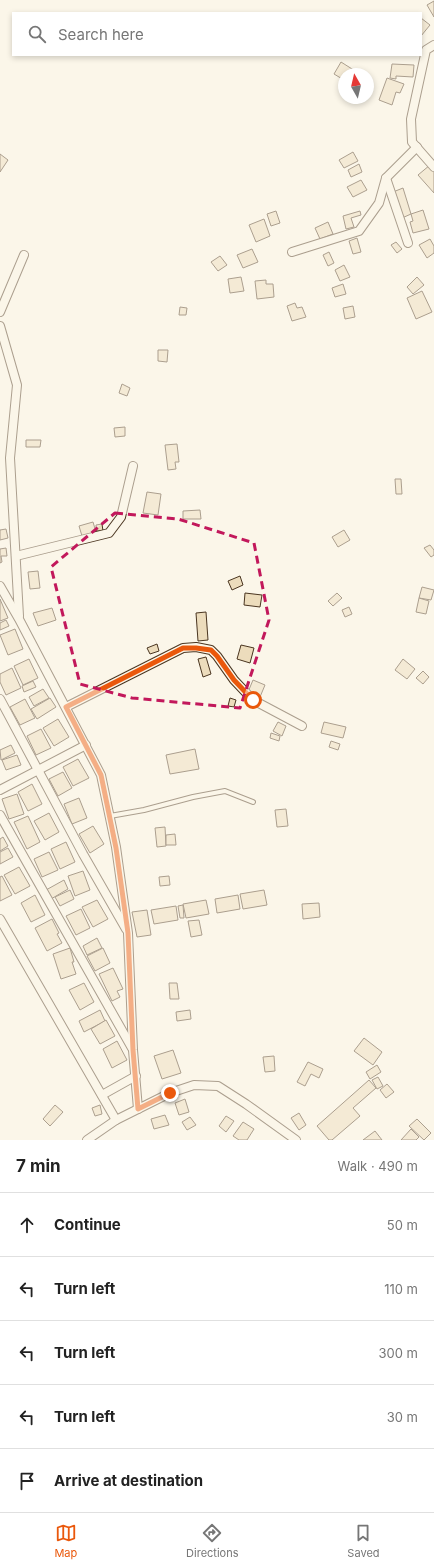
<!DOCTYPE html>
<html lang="en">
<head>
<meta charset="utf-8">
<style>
	:root { --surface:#fff; --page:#f6f6f6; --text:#222; --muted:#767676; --line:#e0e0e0; --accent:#ea580c }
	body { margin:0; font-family:Inter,sans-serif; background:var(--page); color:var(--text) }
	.compass { position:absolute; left:338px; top:68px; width:36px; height:36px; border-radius:50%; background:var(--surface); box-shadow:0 2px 6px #0003; rotate:352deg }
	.stop { position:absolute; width:12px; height:12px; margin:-9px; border:3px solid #ea580c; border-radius:50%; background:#fff }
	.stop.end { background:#ea580c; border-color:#fff; box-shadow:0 1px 4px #0008 }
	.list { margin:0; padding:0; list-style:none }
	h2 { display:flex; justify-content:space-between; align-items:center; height:52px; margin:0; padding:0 16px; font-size:17px }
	h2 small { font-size:13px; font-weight:400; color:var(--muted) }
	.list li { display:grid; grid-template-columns:26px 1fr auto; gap:12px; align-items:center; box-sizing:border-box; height:64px; padding:0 16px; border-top:1px solid var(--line) }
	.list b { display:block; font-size:15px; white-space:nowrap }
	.list em { font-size:13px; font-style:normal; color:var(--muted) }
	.icon { flex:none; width:22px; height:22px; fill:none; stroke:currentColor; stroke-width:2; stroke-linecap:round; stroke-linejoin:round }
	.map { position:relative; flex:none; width:434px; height:1140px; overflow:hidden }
	.search { position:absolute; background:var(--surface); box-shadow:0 2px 6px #0003; left:12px; right:12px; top:12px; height:44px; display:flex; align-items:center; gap:10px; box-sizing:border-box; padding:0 14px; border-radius:0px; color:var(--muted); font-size:15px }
	.sheet { height:372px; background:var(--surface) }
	nav { display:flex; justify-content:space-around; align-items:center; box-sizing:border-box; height:56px; border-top:1px solid var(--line); background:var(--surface); font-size:11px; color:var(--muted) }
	nav a { display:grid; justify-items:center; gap:2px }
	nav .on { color:var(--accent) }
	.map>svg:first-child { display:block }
	.building { fill:#ecdcbc; stroke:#4a3520 }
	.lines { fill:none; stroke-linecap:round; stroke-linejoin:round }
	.lane-casing { stroke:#4a3520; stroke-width:6 }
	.street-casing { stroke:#4a3520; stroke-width:10 }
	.lane { stroke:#fbf6e9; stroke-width:4 }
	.street { stroke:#fbf6e9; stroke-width:8 }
	.route { stroke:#ea580c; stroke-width:5 }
	.marked { fill:none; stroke:#c2185b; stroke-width:3; stroke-dasharray:8 5; stroke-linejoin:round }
</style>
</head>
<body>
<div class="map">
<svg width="434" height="1140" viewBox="0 0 434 1140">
	<rect width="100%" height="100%" fill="#fbf6e9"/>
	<g class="building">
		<path d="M434 1V17L427 5Z"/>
		<path d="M421 18 430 25 421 36Z"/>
		<path d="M341 62 360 74H344V80L334 74Z"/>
		<path d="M392 64 414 65 413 77 396 76V79L390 78Z"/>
		<path d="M387 78 404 84 400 93 396 92 392 105 379 100Z"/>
		<path d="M353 152 358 161 344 168 339 160Z"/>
		<path d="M0 154 8 160 0 172Z"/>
		<path d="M359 164 362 172 351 177 348 170Z"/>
		<path d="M430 165 434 169V193L418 175Z"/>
		<path d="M361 180 367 190 353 197 347 187Z"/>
		<path d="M403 188 411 214 402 218 393 192Z"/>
		<path d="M423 210 429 229 413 233 410 222 413 221 411 214Z"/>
		<path d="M276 211 280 223 271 226 267 214Z"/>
		<path d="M360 211 361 215 351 218 354 227 346 229 343 216Z"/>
		<path d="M264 219 270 236 256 242 249 225Z"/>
		<path d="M328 222 333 234 320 239 315 228Z"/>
		<path d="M357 238 361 252 353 254 349 241Z"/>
		<path d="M430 239 434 246V253L427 258 419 245Z"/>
		<path d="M396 242 402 249 397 253 391 245Z"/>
		<path d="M252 249 258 262 243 268 237 255Z"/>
		<path d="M329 252 334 263 328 266 323 255Z"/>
		<path d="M220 256 227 265 218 271 211 262Z"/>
		<path d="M344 265 350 277 340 281 335 270Z"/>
		<path d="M241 277 244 291 230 293 228 279Z"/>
		<path d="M417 277 424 285 413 294 407 287Z"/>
		<path d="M266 280V284H273L274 297 257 299 255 281Z"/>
		<path d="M343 284 346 294 335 297 332 288Z"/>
		<path d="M422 291 432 312 416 319 407 298Z"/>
		<path d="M295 303 297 308 302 307 306 317 292 321 287 306Z"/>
		<path d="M353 306 355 317 345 319 343 308Z"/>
		<path d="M180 307 187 308 186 315H179Z"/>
		<path d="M158 350H168L167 362 158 361Z"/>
		<path d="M122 384 130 388 127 396 119 393Z"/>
		<path d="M125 427V436L115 437 114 428Z"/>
		<path d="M26 440H41L40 447H26Z"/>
		<path d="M177 444 179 462H175L176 469 168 470 165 445Z"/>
		<path d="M395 479H401L402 494H396Z"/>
		<path d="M147 492 161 494 158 515 143 513Z"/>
		<path d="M200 510 201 519H183V511Z"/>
		<path d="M93 522 96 532 82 536 79 526Z"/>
		<path d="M102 524 103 531H96V525Z"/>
		<path d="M6 529 8 538 0 540V530Z"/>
		<path d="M344 530 350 540 338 547 332 537Z"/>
		<path d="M430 545 434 550V555L431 557 424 548Z"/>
		<path d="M6 548 7 556H1L2 562 0 563V549Z"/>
		<path d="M38 571 40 588 30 589 28 572Z"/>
		<path d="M240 576 243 585 232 590 228 581Z"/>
		<path d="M422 587 434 590 431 600 419 598Z"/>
		<path d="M245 593 262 595 260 607 244 605Z"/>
		<path d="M337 593 342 598 333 606 328 601Z"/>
		<path d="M419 598 429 601 426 614 416 612Z"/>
		<path d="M0 599 8 618 0 621Z"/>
		<path d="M349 607 352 614 345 617 342 610Z"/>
		<path d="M52 608 56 620 38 626 33 613Z"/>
		<path d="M206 612 208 640 198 641 196 613Z"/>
		<path d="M6 620 9 626 0 630V623Z"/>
		<path d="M15 629 23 649 8 655 0 635Z"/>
		<path d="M157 644 159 651 150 654 147 648Z"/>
		<path d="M241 645 254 648 250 663 237 659Z"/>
		<path d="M206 657 211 674 203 677 198 659Z"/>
		<path d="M29 659 38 678 23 685 14 666Z"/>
		<path d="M403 659 415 669 407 679 395 670Z"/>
		<path d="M12 668 21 688 6 695 0 682V674Z"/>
		<path d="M423 671 429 677 423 684 416 678Z"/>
		<path d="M253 680 265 685 260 697 248 692Z"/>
		<path d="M33 681 36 687 24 692 22 686Z"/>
		<path d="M43 689 49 698 34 706 29 697Z"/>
		<path d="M50 698 56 707 37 719 31 709Z"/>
		<path d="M230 698 236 700 234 707 228 706Z"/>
		<path d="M25 699 35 718 20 725 10 707Z"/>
		<path d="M58 719 69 737 54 746 43 728Z"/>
		<path d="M278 722 286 726 282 736 273 731Z"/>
		<path d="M324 722 346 727 343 738 321 733Z"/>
		<path d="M41 729 51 748 36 755 27 736Z"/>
		<path d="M271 733 280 736 279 741 270 738Z"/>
		<path d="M331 741 340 744 338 750 329 747Z"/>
		<path d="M11 745 15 753 1 760 0 750Z"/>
		<path d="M195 749 199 769 170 774 166 755Z"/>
		<path d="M17 755 21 765 6 770 2 760Z"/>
		<path d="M78 759 89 778 73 786 63 767Z"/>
		<path d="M63 772 72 788 58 796 49 779Z"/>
		<path d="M32 784 42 804 28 811 18 792Z"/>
		<path d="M17 794 24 814 9 819 2 799Z"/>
		<path d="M79 798 87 818 72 824 64 804Z"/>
		<path d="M286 809 288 826 277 827 275 810Z"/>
		<path d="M49 813 59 832 45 840 34 821Z"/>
		<path d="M28 816 40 842 27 849 14 822Z"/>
		<path d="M93 826 104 844 90 853 79 834Z"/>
		<path d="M165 827 166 846 157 847 155 828Z"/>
		<path d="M175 834 176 845H166V835Z"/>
		<path d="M3 837 8 846 0 851V839Z"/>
		<path d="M66 842 75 862 60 869 51 849Z"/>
		<path d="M8 848 13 857 0 864V852Z"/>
		<path d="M49 852 58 870 42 877 34 859Z"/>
		<path d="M19 867 30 886 15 894 4 875Z"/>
		<path d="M83 871 90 890 75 896 68 876Z"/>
		<path d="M2 876 12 895 0 901V877Z"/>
		<path d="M169 876 170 885 160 886 159 877Z"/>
		<path d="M64 880 68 889 51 899 46 890Z"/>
		<path d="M70 890 74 899 60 906 55 897Z"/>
		<path d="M264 890 267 905 243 909 240 894Z"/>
		<path d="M35 895 45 915 31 922 21 903Z"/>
		<path d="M238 895 240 909 217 913 215 899Z"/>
		<path d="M97 900 108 919 93 927 82 907Z"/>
		<path d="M206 900 209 914 186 918 183 904Z"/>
		<path d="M319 903 320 917 303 919 302 904Z"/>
		<path d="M183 905 184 918H180L178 906Z"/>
		<path d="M176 906 178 920 154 924 151 910Z"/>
		<path d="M81 909 90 928 76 935 66 916Z"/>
		<path d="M147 910 151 935 137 937 132 912Z"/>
		<path d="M52 919 59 933 57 934 62 943 47 951 35 928Z"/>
		<path d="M199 920 202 935 191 937 188 921Z"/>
		<path d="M97 938 102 948 87 955 83 946Z"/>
		<path d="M70 948 74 962H72L76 974 61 979 53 954Z"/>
		<path d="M103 948 110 963 95 971 87 956Z"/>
		<path d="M113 968 123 989 117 991 120 997 112 1001 99 974Z"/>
		<path d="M84 983 94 1002 80 1010 69 990Z"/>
		<path d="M169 983H177L179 999H170Z"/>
		<path d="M100 1010 105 1021 84 1032 79 1021Z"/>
		<path d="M190 1010 191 1019 177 1021 176 1012Z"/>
		<path d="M106 1020 115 1036 100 1044 91 1029Z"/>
		<path d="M364 1038 382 1052 373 1065 354 1051Z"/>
		<path d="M117 1041 127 1060 112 1068 103 1049Z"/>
		<path d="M173 1050 181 1073 162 1079 154 1056Z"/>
		<path d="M274 1056 275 1071 265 1072 263 1057Z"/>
		<path d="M308 1062 323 1069 319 1078 311 1074 305 1086 297 1082Z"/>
		<path d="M377 1065 381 1072 370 1079 366 1072Z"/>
		<path d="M378 1077 383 1086 377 1089 372 1080Z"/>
		<path d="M369 1080 376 1088 353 1108 360 1116 332 1140H329L317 1126Z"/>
		<path d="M387 1084 394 1092 386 1098 380 1090Z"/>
		<path d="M185 1099 189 1112 179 1115 175 1103Z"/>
		<path d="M55 1105 63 1112 50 1126 43 1119Z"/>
		<path d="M100 1105 102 1114 95 1116 92 1108Z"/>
		<path d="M299 1113 306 1125 299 1130 291 1118Z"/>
		<path d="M165 1115 169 1125 154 1129 151 1119Z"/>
		<path d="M226 1116 234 1121 226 1132 219 1126Z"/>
		<path d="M190 1117 196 1125 187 1130 182 1122Z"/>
		<path d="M417 1119 431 1133 424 1140 409 1126Z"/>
		<path d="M243 1122 254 1129 247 1140H239L233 1136Z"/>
		<path d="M411 1129 419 1137 416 1140H401Z"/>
		<path d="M375 1131 382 1140H363Z"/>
	</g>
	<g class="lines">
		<defs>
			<path id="lane" d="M110 816 144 810 193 797 225 791 253 802"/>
			<g id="street">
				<path d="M434 45 426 50 411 119 412 142 434 167"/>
				<path d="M386 178 408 243"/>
				<path d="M292 252 359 231 379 203 386 178 417 147"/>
				<path d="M0 312 24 255"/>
				<path d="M0 326 17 385 10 458 19 616"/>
				<path d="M16 556 109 533 121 517 133 466"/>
				<path d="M0 586 19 619 101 775 116 847 128 933 133 1050 138 1109"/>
				<path d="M0 699 83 854 126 929"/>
				<path d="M66 707 183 648 196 647 211 650 217 656 234 680 253 700 302 726"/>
				<path d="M0 790 86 745"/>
				<path d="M0 815 132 1048"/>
				<path d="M0 919 116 1120"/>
				<path d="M102 1095 136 1076"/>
				<path d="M87 1140 116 1120 170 1093 194 1085 218 1086 246 1104 296 1140"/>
			</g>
		</defs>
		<use href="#lane" class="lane-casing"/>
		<use href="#street" class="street-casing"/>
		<use href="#lane" class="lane"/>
		<use href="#street" class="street"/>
	</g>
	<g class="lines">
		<path class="route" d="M170 1093 138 1109 133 1050 128 933 116 848 101 775 66 707 183 648H196L211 650 217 656 234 680 253 700"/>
	</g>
	<path d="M0 0H434V1140H0ZM115 513 178 519 254 543 269 620 240 708 132 698 80 684 51 567Z" fill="#fbf6e9" fill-opacity=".55" fill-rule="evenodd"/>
	<path class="marked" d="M115 513 178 519 254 543 269 620 240 708 132 698 80 684 51 567Z"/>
</svg>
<svg class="compass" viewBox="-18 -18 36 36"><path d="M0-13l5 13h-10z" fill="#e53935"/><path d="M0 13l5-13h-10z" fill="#767676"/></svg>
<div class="stop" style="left:253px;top:700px"></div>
<div class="stop end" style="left:170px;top:1093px"></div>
<div class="search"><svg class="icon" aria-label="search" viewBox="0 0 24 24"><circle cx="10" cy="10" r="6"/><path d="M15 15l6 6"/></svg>Search here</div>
</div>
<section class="sheet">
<h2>7 min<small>Walk · 490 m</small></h2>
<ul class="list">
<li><svg class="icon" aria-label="ahead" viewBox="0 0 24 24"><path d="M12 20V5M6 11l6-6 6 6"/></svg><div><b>Continue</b></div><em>50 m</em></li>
<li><svg class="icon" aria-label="left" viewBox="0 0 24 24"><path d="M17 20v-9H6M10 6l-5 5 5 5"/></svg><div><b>Turn left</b></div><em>110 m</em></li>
<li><svg class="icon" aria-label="left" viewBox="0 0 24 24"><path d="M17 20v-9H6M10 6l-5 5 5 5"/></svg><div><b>Turn left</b></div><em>300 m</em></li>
<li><svg class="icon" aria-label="left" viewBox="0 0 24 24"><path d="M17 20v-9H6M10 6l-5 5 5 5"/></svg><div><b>Turn left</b></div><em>30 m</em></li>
<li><svg class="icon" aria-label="arrive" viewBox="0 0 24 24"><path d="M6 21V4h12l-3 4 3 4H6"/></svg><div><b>Arrive at destination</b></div></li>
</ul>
</section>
<nav>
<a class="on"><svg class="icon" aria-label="map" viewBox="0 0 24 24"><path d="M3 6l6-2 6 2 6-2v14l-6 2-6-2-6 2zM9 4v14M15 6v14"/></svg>Map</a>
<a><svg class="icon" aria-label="directions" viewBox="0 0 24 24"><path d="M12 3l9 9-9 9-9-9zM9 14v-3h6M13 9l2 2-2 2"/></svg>Directions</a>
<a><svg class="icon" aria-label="saved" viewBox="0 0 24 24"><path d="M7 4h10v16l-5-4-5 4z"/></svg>Saved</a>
</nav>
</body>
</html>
